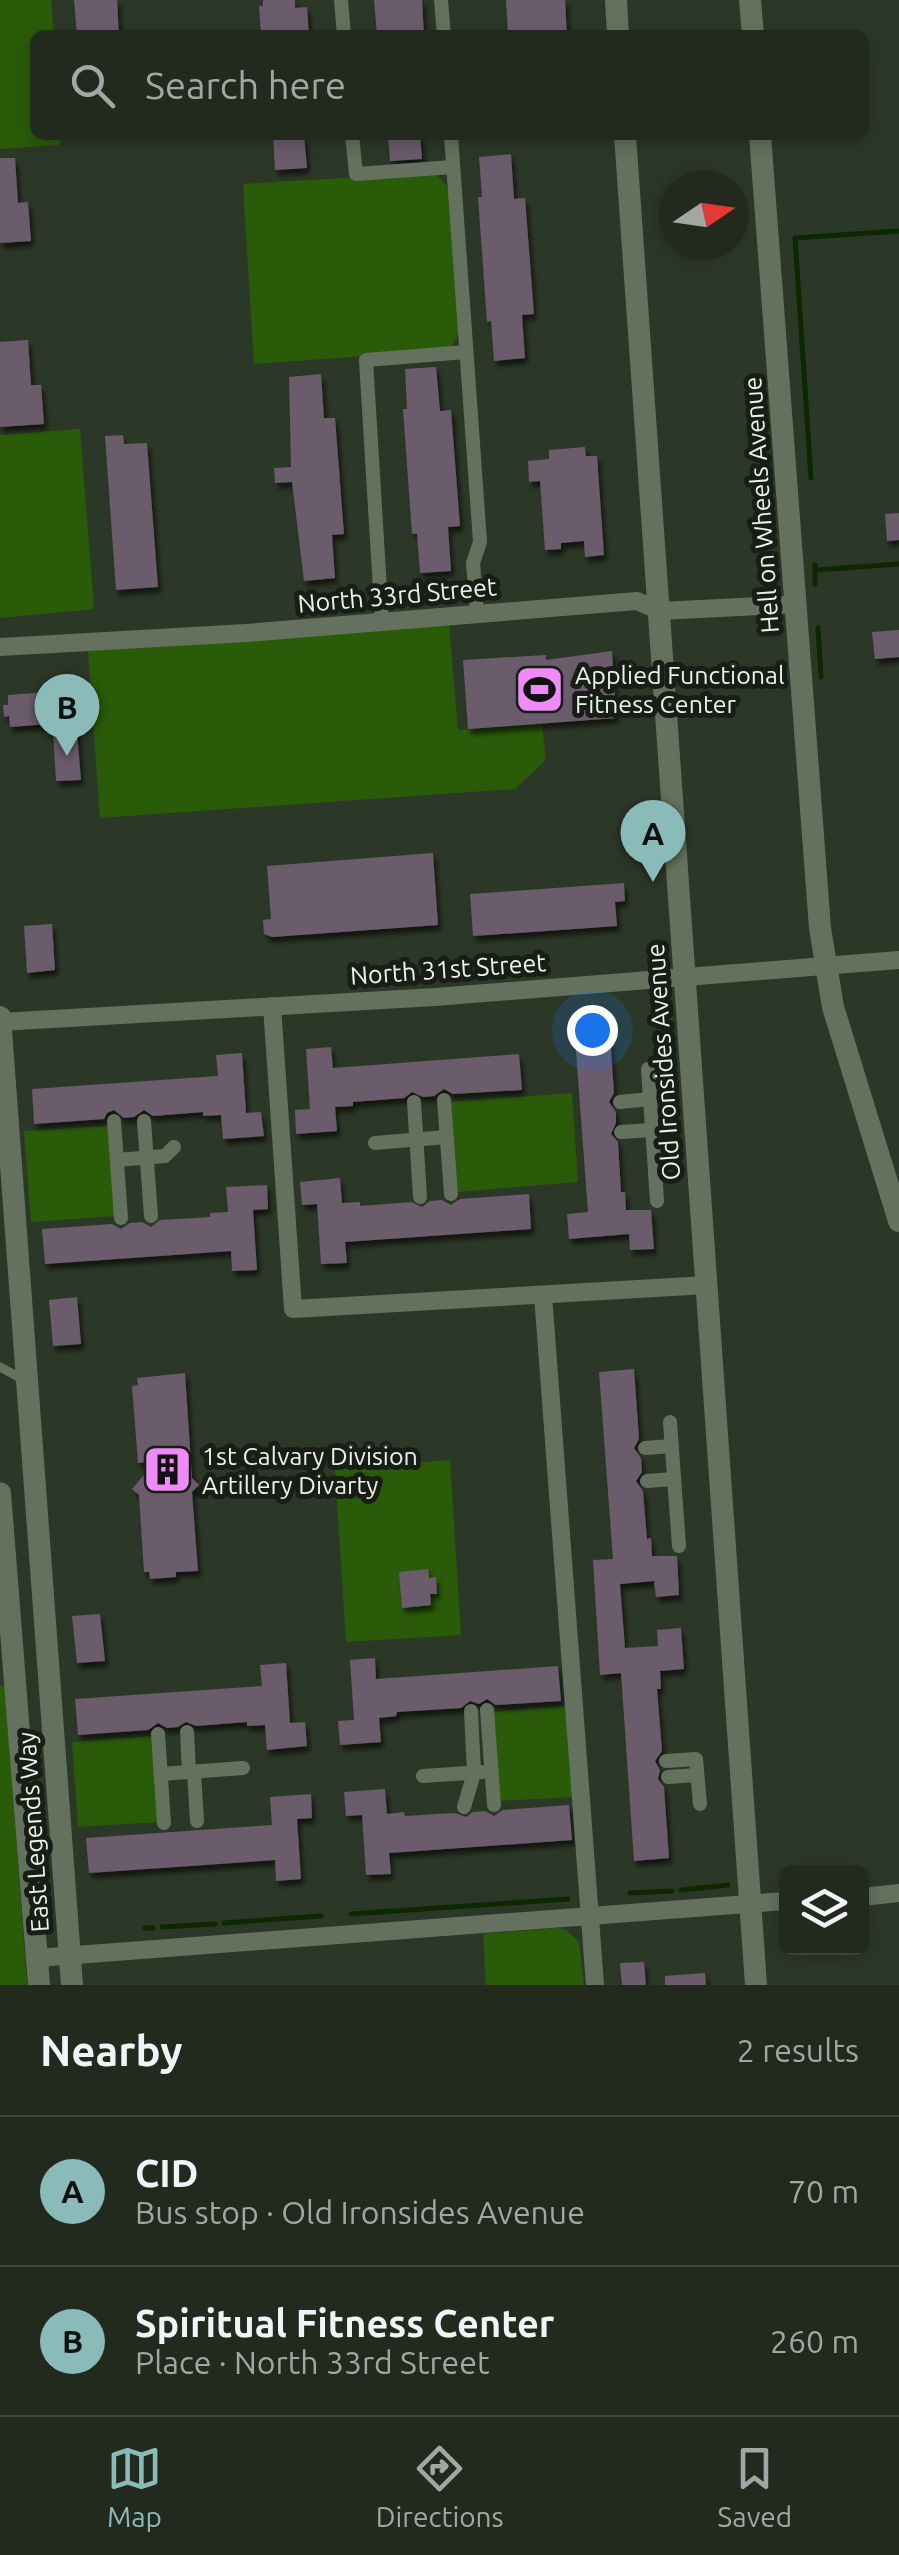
<!DOCTYPE html>
<html lang="en">
<head>
<meta charset="utf-8">
<style>
	:root { --surface:#212a1d; --page:#2d362a; --text:#f1f3f6; --muted:#a2a7a4; --line:#3e463b; --accent:#8bbbb9 }
	body { margin:0; font-family:Ubuntu,sans-serif; background:var(--page); color:var(--text) }
	.controls { position:absolute; right:30px; bottom:30px; display:grid; overflow:hidden; border-radius:15px; box-shadow:0 5px 15px #0003 }
	.controls button { width:90px; height:90px; display:grid; place-items:center; padding:0; border:0; border-bottom:2px solid var(--line); background:var(--surface); color:var(--text); font:50px sans-serif }
	.compass { position:absolute; left:659px; top:170px; width:90px; height:90px; border-radius:50%; background:var(--surface); box-shadow:0 5px 15px #0003; rotate:77deg }
	.you { position:absolute; left:592px; top:1030px; width:35px; height:35px; margin:-25px; border:8px solid #fff; border-radius:50%; background:#1a73e8; box-shadow:0 0 0 15px #1a73e833 }
	.badge { display:grid; place-items:center; width:65px; height:65px; border-radius:50%; background:var(--accent); color:#111; font-size:32px; font-weight:700 }
	.pin { position:absolute; translate:-50% -82px; filter:drop-shadow(0 2px 5px #0008) }
	.pin::after { content:''; position:absolute; top:52px; width:35px; height:30px; background:inherit; clip-path:polygon(0 0,100% 0,50% 100%) }
	.list { margin:0; padding:0; list-style:none }
	h2 { display:flex; justify-content:space-between; align-items:center; height:130px; margin:0; padding:0 40px; font-size:42px }
	h2 small { font-size:32px; font-weight:400; color:var(--muted) }
	.list li { display:grid; grid-template-columns:65px 1fr auto; gap:30px; align-items:center; box-sizing:border-box; height:150px; padding:0 40px; border-top:2px solid var(--line) }
	.list b { display:block; font-size:38px; white-space:nowrap }
	.list p { margin:0; font-size:32px; white-space:nowrap; color:var(--muted) }
	.list em { font-size:32px; font-style:normal; color:var(--muted) }
	.icon { flex:none; width:55px; height:55px; fill:none; stroke:currentColor; stroke-width:2; stroke-linecap:round; stroke-linejoin:round }
	.map { position:relative; flex:none; width:899px; height:1985px; overflow:hidden }
	.search { position:absolute; background:var(--surface); box-shadow:0 5px 15px #0003; left:30px; right:30px; top:30px; height:110px; display:flex; align-items:center; gap:25px; box-sizing:border-box; padding:0 35px; border-radius:15px; color:var(--muted); font-size:38px }
	.sheet { height:430px; background:var(--surface) }
	nav { display:flex; justify-content:space-around; align-items:center; box-sizing:border-box; height:140px; border-top:2px solid var(--line); background:var(--surface); font-size:28px; color:var(--muted) }
	nav a { display:grid; justify-items:center; gap:5px }
	nav .on { color:var(--accent) }
	.map>svg:first-child { display:block }
	.green { fill:#2a5b09 }
	.lines { fill:none; stroke-linecap:round; stroke-linejoin:round }
	.stream { stroke:#0d2800; stroke-width:5 }
	.building { fill:#6a5b6b; filter:url(#shadow) }
	.service { stroke:#64715e; stroke-width:9 }
	.pedestrian { stroke:#64715e; stroke-width:14 }
	.minor { stroke:#64715e; stroke-width:18 }
	.tertiary { stroke:#64715e; stroke-width:22 }
	.labels { text-anchor:middle; stroke-width:10; stroke-linejoin:round; paint-order:stroke }
	.street-label { font-size:25px; fill:#ebf3e8; stroke:#181d16 }
	.poi-label { font-size:25px; fill:#ebf3e8; stroke:#181d16; text-anchor:start }
</style>
</head>
<body>
<div class="map">
<svg width="899" height="1985" viewBox="0 0 899 1985">
	<defs>
		<filter id="shadow"><feDropShadow dx="3" dy="5.5" stdDeviation="2.5" flood-color="#0009"/></filter>
	</defs>
	<rect width="100%" height="100%" fill="#2c3827"/>
	<g class="green">
		<path d="M0 0H51L54 35H35V135H61L59 145 0 149Z"/>
		<path d="M427 173 437 175 449 189 461 329 451 347 437 351 254 364 243 184Z"/>
		<path d="M80 429 94 609 0 618V435Z"/>
		<path d="M449 624 458 730 542 724 546 760 515 789 100 818 88 650Z"/>
		<path d="M572 1093 578 1182 456 1192 448 1102Z"/>
		<path d="M110 1126 116 1216 31 1222 24 1131Z"/>
		<path d="M450 1460 461 1635 346 1642 335 1470Z"/>
		<path d="M0 1686H5L27 1985H0Z"/>
		<path d="M568 1706 574 1797 497 1801 491 1712Z"/>
		<path d="M154 1736 159 1822 78 1827 72 1742Z"/>
		<path d="M557 1928 566 1930 579 1942 584 1985H486L483 1934Z"/>
	</g>
	<g class="lines">
		<g class="stream">
			<path d="M811 478 795 238 899 231"/>
			<path d="M815 565V584"/>
			<path d="M816 570 899 564"/>
			<path d="M818 628 821 677"/>
			<path d="M681 1890 728 1885"/>
			<path d="M630 1893 672 1891"/>
			<path d="M351 1914 568 1899"/>
			<path d="M224 1923 321 1916"/>
			<path d="M162 1927 215 1924"/>
			<path d="M145 1928H153"/>
		</g>
	</g>
	<g class="building">
		<path d="M74 0H117L119 35H77Z"/>
		<path d="M263 0H295V8L307 7 309 35H261L259 6H263Z"/>
		<path d="M374 0H422L424 35H377Z"/>
		<path d="M506 0H565L567 35H508Z"/>
		<path d="M273 135H304L307 168 275 170Z"/>
		<path d="M388 135H420L422 159 390 161Z"/>
		<path d="M511 154 514 199 525 198 534 314 522 315 525 358 494 361 491 321 487 322 478 197H482L479 157Z"/>
		<path d="M0 158H15L18 203 28 202 31 241 0 243Z"/>
		<path d="M28 340 31 385H41L44 424 0 427V342Z"/>
		<path d="M436 367 440 411 451 410 460 526 448 527 451 571 420 573 417 534H412L403 409H407L405 369Z"/>
		<path d="M321 374 324 418H335L344 534 332 535 335 578 304 581 292 482 275 483 274 468 291 467 289 377Z"/>
		<path d="M123 435 124 444 147 443 158 587 116 590 105 436Z"/>
		<path d="M585 447 586 456H597L604 555 585 557 584 541 561 543V549L545 550 540 481 529 482 528 461 549 459V450Z"/>
		<path d="M899 513V540L887 541 885 514Z"/>
		<path d="M899 630V657L875 659 872 632Z"/>
		<path d="M612 651 616 718 468 729 463 660 546 655V660Z"/>
		<path d="M75 690 79 693 81 719 76 720 81 780 56 781 53 731 50 732 49 724 10 727 9 716 4 717 3 705H8V695Z"/>
		<path d="M433 853 438 925 272 937 264 934 263 920 271 919 267 866Z"/>
		<path d="M624 883 625 901 615 902 617 926 473 936 470 894Z"/>
		<path d="M52 924 55 970 27 973 24 926Z"/>
		<path d="M609 1022 614 1093 609 1102 616 1112V1123L611 1134 618 1142 621 1192H625L626 1210H651L654 1249 630 1250 629 1234 569 1239 567 1214 588 1212 574 1025Z"/>
		<path d="M331 1047 333 1068 519 1054 522 1090 453 1094 444 1089 434 1096 423 1097 412 1092 404 1098 353 1102V1106L335 1107 337 1131 296 1134 295 1110 310 1109 306 1049Z"/>
		<path d="M242 1053 246 1113 261 1112 264 1136 223 1139 221 1115 203 1116V1112L153 1116 144 1110 134 1117 124 1118 114 1110 107 1113 104 1119 34 1124 32 1089 218 1076 216 1055Z"/>
		<path d="M340 1178 342 1203 360 1202V1206L411 1202 422 1207 430 1201 442 1200 451 1205 460 1199 529 1194 531 1229 345 1242 347 1263 321 1264 317 1204 302 1205 300 1182Z"/>
		<path d="M267 1185 268 1209 253 1210 257 1270 232 1271 231 1251 45 1264 42 1229 112 1224 121 1229 130 1223 142 1222 151 1227 160 1220 210 1217V1213L228 1212 226 1187Z"/>
		<path d="M77 1297 81 1344 53 1346 49 1300Z"/>
		<path d="M634 1369 639 1439 634 1448 641 1458 642 1472 636 1481 643 1491 647 1539 651 1538 652 1556H677L679 1595 656 1597 654 1581 620 1584 625 1648 658 1646 657 1630 681 1628 684 1669 660 1671 661 1689H657L662 1751 655 1761 660 1770 658 1779 664 1787 669 1858 634 1861 621 1673 600 1675 593 1560 613 1559 599 1372Z"/>
		<path d="M185 1373 192 1478 199 1485 192 1492 198 1571 176 1572V1577L150 1579 149 1572H144L139 1495 132 1489 156 1461 138 1463 132 1386 138 1385 137 1378Z"/>
		<path d="M428 1569 429 1578 436 1577 437 1594H430L431 1605 402 1608 399 1572Z"/>
		<path d="M100 1614 105 1661 77 1663 72 1616Z"/>
		<path d="M375 1658 376 1679 558 1666 561 1701 496 1705 487 1699 479 1704 470 1701 461 1708 397 1712 396 1716 379 1718 381 1742 340 1745 338 1721 354 1720 350 1660Z"/>
		<path d="M286 1663 290 1723 305 1722 307 1746 267 1750 265 1725 247 1726V1722L196 1726 186 1722 178 1727 167 1728 158 1723 148 1730 78 1735 75 1699 262 1686 260 1665Z"/>
		<path d="M385 1789 387 1814 404 1812 405 1816 455 1813 466 1817 473 1812 485 1811 494 1816 503 1810 569 1805 572 1840 389 1853 391 1874 366 1875 362 1815 346 1816 344 1792Z"/>
		<path d="M311 1794 312 1818 297 1819 301 1879 276 1881 275 1860 89 1873 86 1838 272 1825 270 1797Z"/>
		<path d="M644 1962 646 1985H622L620 1963Z"/>
		<path d="M705 1973 706 1985H665V1976Z"/>
	</g>
	<g class="lines">
		<path class="service" d="M0 1367 24 1380"/>
		<g class="pedestrian">
			<path d="M341 0 344 35"/>
			<path d="M441 0 444 35"/>
			<path d="M352 135 356 174 453 167"/>
			<path d="M451 135 480 542 473 563 477 614"/>
			<path d="M382 622 366 360 466 352"/>
			<path d="M648 1069 657 1201"/>
			<path d="M444 1100 451 1194"/>
			<path d="M414 1102 420 1197"/>
			<path d="M620 1102 650 1099"/>
			<path d="M114 1121 121 1218"/>
			<path d="M144 1121 151 1216"/>
			<path d="M621 1132 652 1130"/>
			<path d="M375 1143 446 1137"/>
			<path d="M117 1160 165 1156 174 1147"/>
			<path d="M670 1422 679 1546"/>
			<path d="M645 1448 672 1446"/>
			<path d="M647 1481 674 1479"/>
			<path d="M487 1710 494 1805"/>
			<path d="M187 1732 189 1772"/>
			<path d="M158 1734 164 1823"/>
			<path d="M666 1761 696 1759 700 1804"/>
			<path d="M194 1772 197 1821"/>
			<path d="M161 1774 243 1768"/>
			<path d="M423 1776 482 1772"/>
			<path d="M668 1777 697 1775"/>
			<path d="M464 1807 474 1773 471 1711"/>
		</g>
		<g class="minor">
			<path d="M0 647 246 633 637 601 660 611 796 604"/>
			<path d="M272 1006 293 1309 707 1285"/>
			<path d="M0 1022 435 997 899 960"/>
			<path d="M543 1295 595 1985"/>
			<path d="M862 1897 899 1893"/>
			<path d="M37 1958 786 1901"/>
		</g>
		<g class="tertiary">
			<path d="M616 0 618 35"/>
			<path d="M750 0 753 35"/>
			<path d="M625 135 756 1985"/>
			<path d="M760 135 820 928 833 1007 899 1221"/>
			<path d="M0 1017 72 1985"/>
			<path d="M0 1493 39 1985"/>
		</g>
	</g>
	<defs>
		<symbol id="stadium-square" viewBox="-11 -11 22 22"><rect x="-9" y="-9" width="18" height="18" rx="4" fill="#ee8bf8" stroke="#181d16"/><path d="M0-5a6.5 5 0 1 0 0 10a6.5 5 0 1 0 0-10ZM-3.5-1.8h7v3.6h-7Z" fill="#111"/></symbol>
		<symbol id="building-square" viewBox="-11 -11 22 22"><rect x="-9" y="-9" width="18" height="18" rx="4" fill="#ee8bf8" stroke="#181d16"/><path d="M-4-6H4V6H1V3H-1V6H-4ZM-2.5-4.3h1.7v1.8h-1.7ZM.8-4.3h1.7v1.8H.8ZM-2.5-1h1.7V.8h-1.7ZM.8-1h1.7V.8H.8Z" fill="#111"/></symbol>
	</defs>
	<g fill-rule="evenodd">
		<use href="#stadium-square" x="512" y="662" width="55" height="55"/>
		<use href="#building-square" x="140" y="1442" width="55" height="55"/>
	</g>
	<g class="labels">
		<g class="street-label">
			<text transform="translate(761 505) rotate(-94)" y="9">Hell on Wheels Avenue</text>
			<text transform="translate(397 595) rotate(-5)" y="9">North 33rd Street</text>
			<text transform="translate(448 969) rotate(-4)" y="9">North 31st Street</text>
			<text transform="translate(663 1062) rotate(-94)" y="9">Old Ironsides Avenue</text>
			<text transform="translate(33 1832) rotate(-94)" y="9">East Legends Way</text>
		</g>
		<g class="poi-label">
			<text x="575" y="684">Applied Functional<tspan x="575" dy="29">Fitness Center</tspan></text>
			<text x="202" y="1465">1st Calvary Division<tspan x="202" dy="29">Artillery Divarty</tspan></text>
		</g>
	</g>
</svg>
<div class="controls">
<button><svg class="icon" aria-label="layers" viewBox="0 0 24 24"><path d="M12 4l9 5-9 5-9-5zM3 14l9 5 9-5"/></svg></button>
</div>
<svg class="compass" viewBox="-18 -18 36 36"><path d="M0-13l5 13h-10z" fill="#e53935"/><path d="M0 13l5-13h-10z" fill="#a2a7a4"/></svg>
<div class="you"></div>
<div class="pin badge" style="left:653px;top:882px">A</div>
<div class="pin badge" style="left:67px;top:756px">B</div>
<div class="search"><svg class="icon" aria-label="search" viewBox="0 0 24 24"><circle cx="10" cy="10" r="6"/><path d="M15 15l6 6"/></svg>Search here</div>
</div>
<section class="sheet">
<h2>Nearby<small>2 results</small></h2>
<ul class="list">
<li><span class="badge">A</span><div><b>CID</b><p>Bus stop · Old Ironsides Avenue</p></div><em>70 m</em></li>
<li><span class="badge">B</span><div><b>Spiritual Fitness Center</b><p>Place · North 33rd Street</p></div><em>260 m</em></li>
</ul>
</section>
<nav>
<a class="on"><svg class="icon" aria-label="map" viewBox="0 0 24 24"><path d="M3 6l6-2 6 2 6-2v14l-6 2-6-2-6 2zM9 4v14M15 6v14"/></svg>Map</a>
<a><svg class="icon" aria-label="directions" viewBox="0 0 24 24"><path d="M12 3l9 9-9 9-9-9zM9 14v-3h6M13 9l2 2-2 2"/></svg>Directions</a>
<a><svg class="icon" aria-label="saved" viewBox="0 0 24 24"><path d="M7 4h10v16l-5-4-5 4z"/></svg>Saved</a>
</nav>
</body>
</html>
